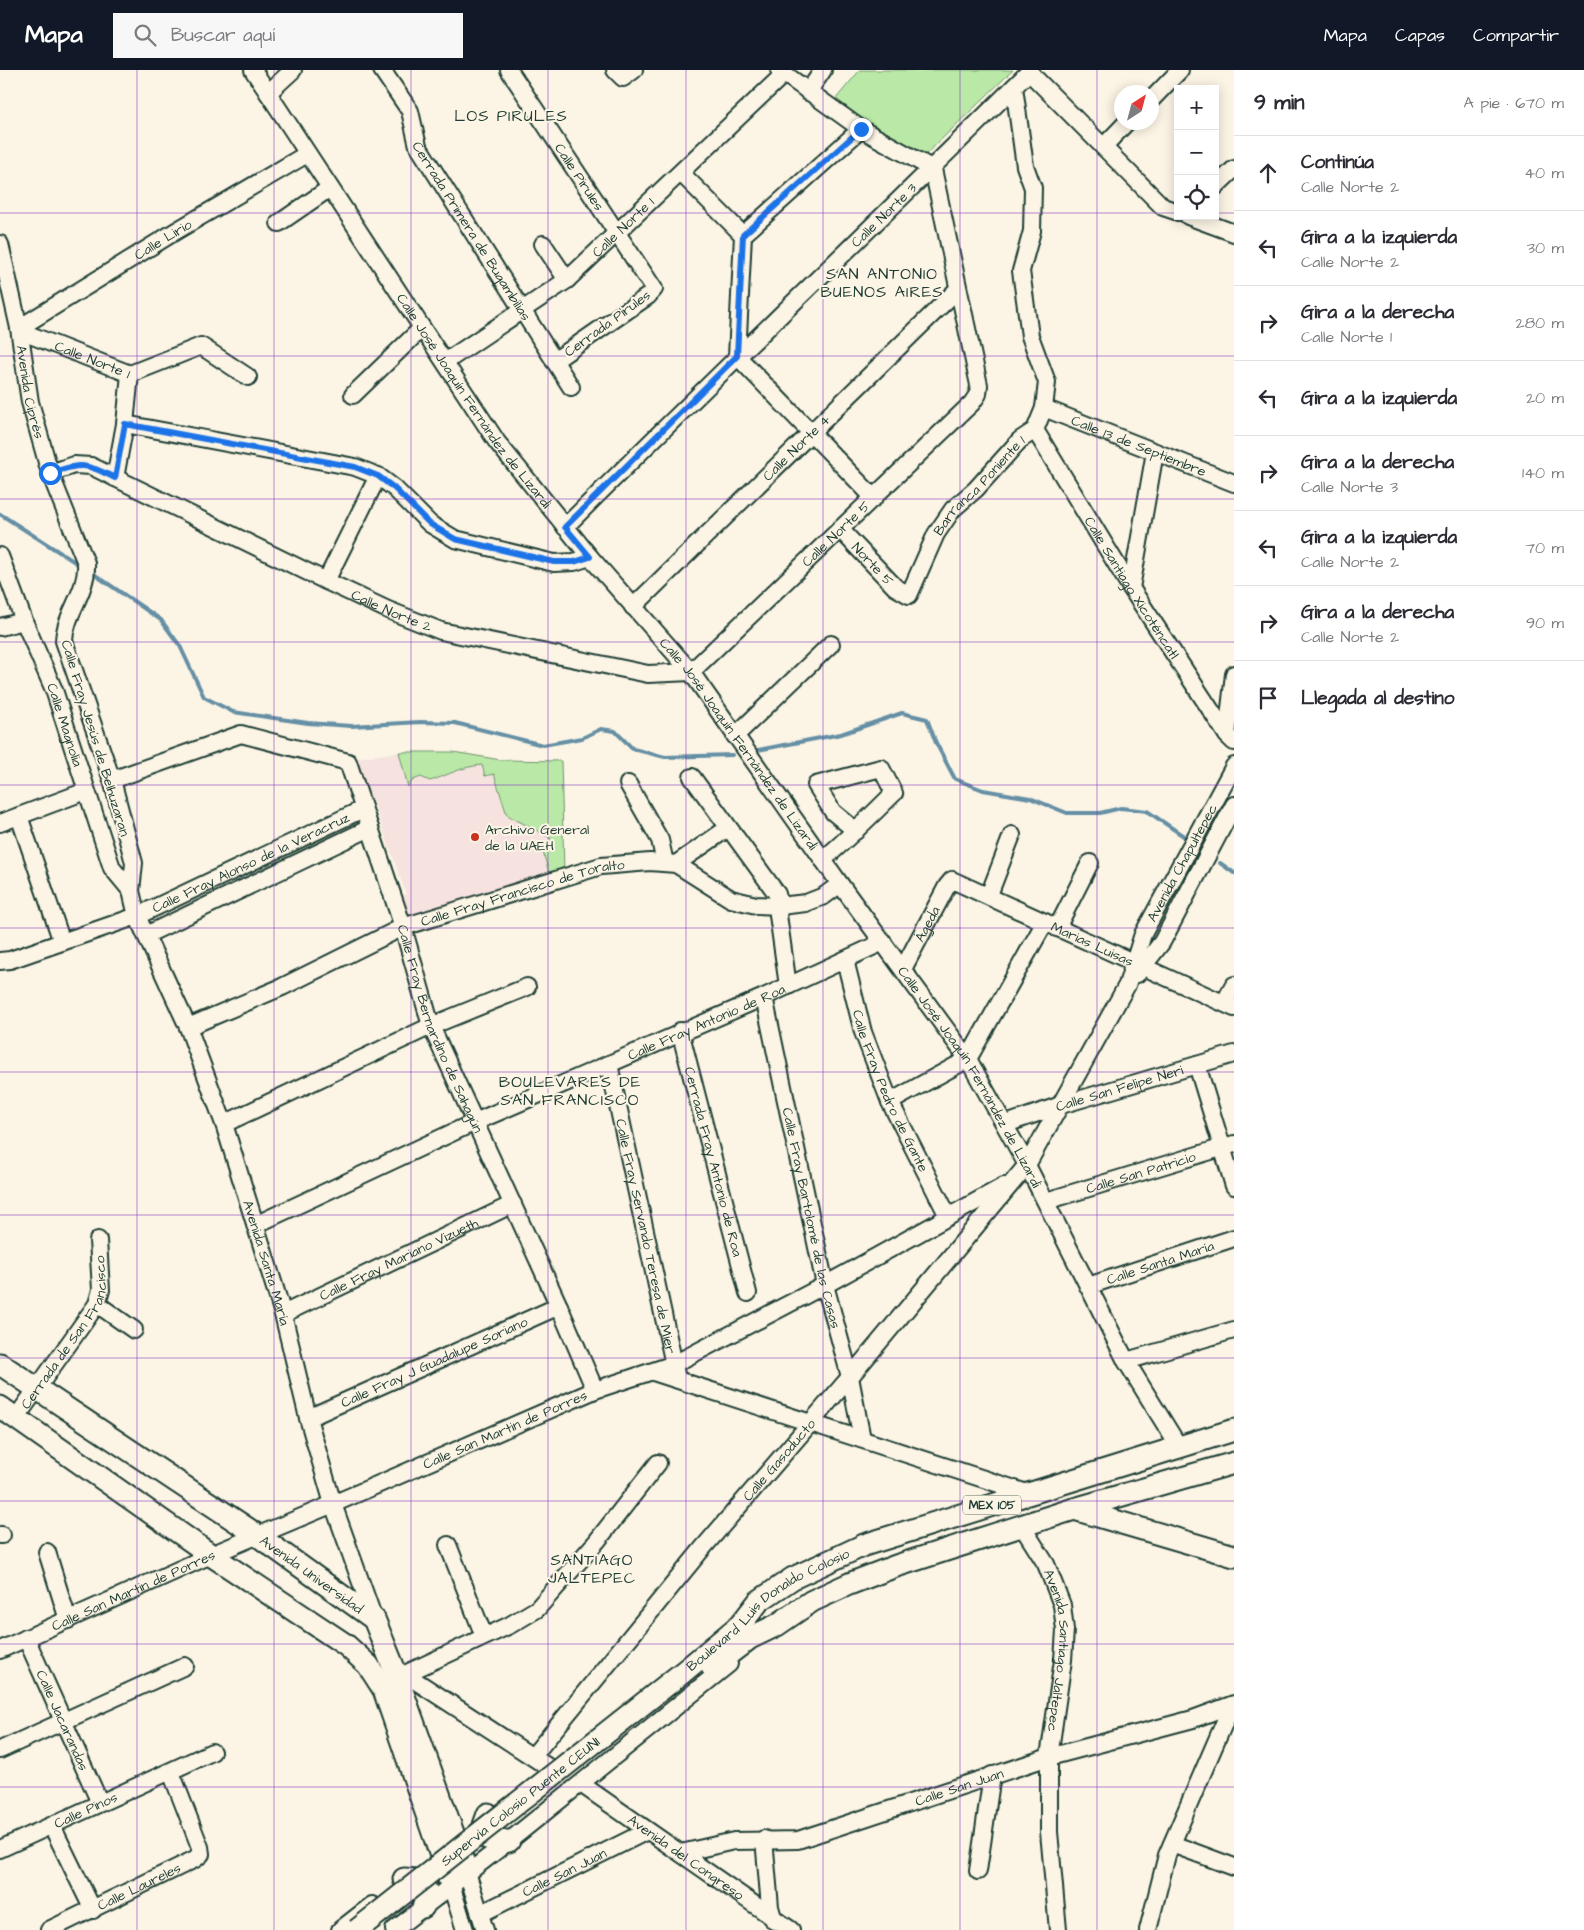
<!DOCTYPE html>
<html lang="es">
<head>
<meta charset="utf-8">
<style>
	:root { --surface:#fff; --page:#f7f7f7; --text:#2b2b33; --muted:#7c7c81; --line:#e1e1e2; --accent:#111827 }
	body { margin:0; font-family:"Architects Daughter",sans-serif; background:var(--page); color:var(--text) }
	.controls { position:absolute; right:15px; top:15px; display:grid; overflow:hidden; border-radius:0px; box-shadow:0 2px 12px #0003 }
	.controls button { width:45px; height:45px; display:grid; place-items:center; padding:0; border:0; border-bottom:1px solid var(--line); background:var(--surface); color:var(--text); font:25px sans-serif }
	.compass { position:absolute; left:1114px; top:15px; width:45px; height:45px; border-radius:50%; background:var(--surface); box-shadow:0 2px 12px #0003; rotate:36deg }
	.stop { position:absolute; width:15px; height:15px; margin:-11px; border:4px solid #1a73e8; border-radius:50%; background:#fff }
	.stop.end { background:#1a73e8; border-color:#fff; box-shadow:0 1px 5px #0008 }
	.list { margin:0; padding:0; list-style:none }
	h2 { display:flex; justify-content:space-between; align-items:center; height:65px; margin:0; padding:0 20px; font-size:21px }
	h2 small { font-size:16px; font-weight:400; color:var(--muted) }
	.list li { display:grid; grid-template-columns:32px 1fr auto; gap:15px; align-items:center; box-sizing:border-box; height:75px; padding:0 20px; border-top:1px solid var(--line) }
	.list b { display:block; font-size:19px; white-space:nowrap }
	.list p { margin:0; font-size:16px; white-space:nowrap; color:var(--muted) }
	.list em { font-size:16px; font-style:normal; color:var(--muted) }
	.icon { flex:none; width:28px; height:28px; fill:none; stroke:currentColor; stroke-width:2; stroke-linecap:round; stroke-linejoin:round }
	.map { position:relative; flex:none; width:1234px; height:1860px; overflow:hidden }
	header { display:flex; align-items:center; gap:30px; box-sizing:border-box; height:70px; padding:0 25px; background:var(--accent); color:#fff }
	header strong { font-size:24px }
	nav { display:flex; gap:28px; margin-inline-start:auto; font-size:18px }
	.search { width:350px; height:45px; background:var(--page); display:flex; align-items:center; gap:12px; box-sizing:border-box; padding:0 18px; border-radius:0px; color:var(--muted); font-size:19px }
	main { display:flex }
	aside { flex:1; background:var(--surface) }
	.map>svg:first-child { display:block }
	.built { fill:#f6e2df }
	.green { fill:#bae9a7; stroke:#6c936e }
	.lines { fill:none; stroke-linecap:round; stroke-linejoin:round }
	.stream { stroke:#658fa5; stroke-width:4 }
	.minor-casing { stroke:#1f3d34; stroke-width:20 }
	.major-casing { stroke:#1f3d34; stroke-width:25 }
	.minor { stroke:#fcf5e5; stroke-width:16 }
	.major { stroke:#fcf5e5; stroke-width:21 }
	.major-bridge-casing { stroke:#1f3d34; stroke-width:25; stroke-linecap:butt }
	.major-bridge { stroke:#fcf5e5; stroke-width:21 }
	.route { stroke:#1a73e8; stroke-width:6 }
	.grid { fill:none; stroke:#7b2cbf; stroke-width:1; stroke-opacity:0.55 }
	.poi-dot { fill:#c8321e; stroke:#fcf5e5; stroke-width:2 }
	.labels { text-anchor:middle; stroke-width:4; stroke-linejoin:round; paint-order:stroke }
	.shield { fill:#fcf5e5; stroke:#617469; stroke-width:1 }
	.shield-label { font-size:12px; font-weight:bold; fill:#1f3d34 }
	.street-label { font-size:14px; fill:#1f3d34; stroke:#fcf5e5 }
	.poi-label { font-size:14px; fill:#1f3d34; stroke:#fcf5e5; text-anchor:start }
	.quarter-label { font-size:16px; letter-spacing:1px; fill:#1f3d34; stroke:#fcf5e5 }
</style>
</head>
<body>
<header>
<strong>Mapa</strong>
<div class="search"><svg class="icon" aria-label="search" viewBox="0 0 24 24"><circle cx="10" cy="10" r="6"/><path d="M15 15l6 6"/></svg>Buscar aquí</div>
<nav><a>Mapa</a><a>Capas</a><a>Compartir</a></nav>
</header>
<main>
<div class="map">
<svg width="1234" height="1860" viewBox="0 0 1234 1860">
	<rect width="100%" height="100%" fill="#fcf5e5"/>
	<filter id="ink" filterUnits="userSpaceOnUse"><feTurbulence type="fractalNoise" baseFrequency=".02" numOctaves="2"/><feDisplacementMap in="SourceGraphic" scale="10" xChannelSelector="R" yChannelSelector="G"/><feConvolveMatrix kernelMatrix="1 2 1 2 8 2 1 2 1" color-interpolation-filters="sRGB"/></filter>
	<g filter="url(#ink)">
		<path class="built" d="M399 682H453L501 690 561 691 564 801 403 851 396 828 406 824 373 731 363 734 350 689Z"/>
		<g class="green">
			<path d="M860 0H1013L922 88 834 31Z"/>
			<path d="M399 682H453L501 690 561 691 564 801 550 806 543 782 551 768 507 745 494 704 485 706 482 695C460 697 451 704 430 711L421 707 413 710 408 717Z"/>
		</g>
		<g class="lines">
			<g class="stream">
				<path d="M0 444 81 496"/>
				<path d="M91 502 161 550 180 576 204 627 233 642 308 653 351 656 420 652 455 653 543 675 582 668 601 659 615 661 633 679 665 687 732 685"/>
				<path d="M758 680 841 664 902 643 927 649 936 673 955 709 983 720 1030 728 1067 743H1100L1121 738 1147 741 1185 767"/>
				<path d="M1220 793 1234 803"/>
			</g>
			<defs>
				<g id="minor">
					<path id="s1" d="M253 0 497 372 590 487 691 602 840 814 968 989 1027 1095 1126 1291 1179 1377"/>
					<path id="s2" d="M382 0 410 41 418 76 571 317"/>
					<path id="s3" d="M509 0 654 219 648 226 554 291"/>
					<path d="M615 0 623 8 634 0"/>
					<path d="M779 0 861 59 933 99"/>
					<path d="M1029 2 1163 137 1178 142"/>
					<path d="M808 22 823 0"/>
					<path d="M268 23 293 0"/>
					<path d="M1152 29 1180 0"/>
					<path d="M1103 77 1127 52"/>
					<path d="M682 104 743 165"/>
					<path d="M1215 117 1234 99"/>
					<path d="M1188 146 1234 163"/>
					<path d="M279 153 330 118"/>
					<path d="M743 165 737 286 874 428"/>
					<path d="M743 165 861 59"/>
					<path id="s4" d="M0 174 19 258 30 332 50 403 86 493C88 522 65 543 64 571L112 710 134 793 131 821 137 846 188 957 224 1054 283 1244 308 1348 333 1434 374 1549"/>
					<path d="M543 174 567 210"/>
					<path id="s5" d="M19 258 176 161 307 84"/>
					<path id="s6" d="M20 261 130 304"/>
					<path id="s7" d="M445 292 567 210 784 4"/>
					<path d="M130 304 201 276 248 307"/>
					<path d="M353 325 422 258"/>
					<path id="s8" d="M1044 338 1234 413"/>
					<path d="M125 354 355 397 378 406 394 418 430 454 455 469 554 493 574 492 590 487"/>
					<path id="s9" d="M1035 360 1131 518 1227 665 1234 672"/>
					<path id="s10" d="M50 403 74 395 91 396 326 511 388 540 441 561 648 604 691 602 972 333 978 324 979 315 933 99"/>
					<path d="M115 408 125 354 130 304"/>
					<path id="s11" d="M565 457C719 303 877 153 1031 0"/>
					<path id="s12" d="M840 459 895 517 909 525 936 464 953 439 976 419 1020 370 1035 360 1044 338 1047 312 1030 266 1021 201 1032 161 1033 118 1025 96 1014 17"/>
					<path id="s13" d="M0 486 24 551 54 620 112 798 131 821"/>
					<path d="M326 511 378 406"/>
					<path d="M1131 518 1155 382"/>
					<path id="s14" d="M633 537 958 219"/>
					<path d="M0 557 24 551"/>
					<path d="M1227 665 1234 604"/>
					<path d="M735 666 831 574"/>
					<path d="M692 707 777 824 780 836 778 845 788 916"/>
					<path id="s15" d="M112 710 241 664 348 692 403 857 431 956 559 1236 595 1320"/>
					<path d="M628 714 660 770 665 793"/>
					<path d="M19 746 62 872"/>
					<path d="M0 753 86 721"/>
					<path d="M823 790C848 768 871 746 894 723L881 698 816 715 833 742 856 761"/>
					<path d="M676 794 728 758"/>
					<path d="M989 825 1012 765"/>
					<path d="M1057 858 1090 793"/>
					<path d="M146 865 370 758"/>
					<path id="s16" d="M845 890 863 962 890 1032 948 1146"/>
					<path id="s17" d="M0 891 10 890 137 846 363 739"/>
					<path id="s18" d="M903 899 947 816 952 810 1234 938"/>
					<path d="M1137 904 1162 872 1234 735"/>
					<path id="s19" d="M764 927 825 1215 850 1307 862 1369"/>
					<path d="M1224 933 1234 915"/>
					<path id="s20" d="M188 957 282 917 403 857 601 796 650 792 676 794 731 829 756 835 780 836 806 833 824 826 840 814"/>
					<path id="s21" d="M680 961 748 1223"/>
					<path id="s22" d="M609 994 676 1304"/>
					<path d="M1197 995 1234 1116"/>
					<path d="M890 1032 968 989 1045 852"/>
					<path d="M224 1054 431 956 527 917"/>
					<path id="s23" d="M1006 1054 1061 1035 1234 984"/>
					<path id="s24" d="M1046 1131 1234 1074"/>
					<path id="s25" d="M255 1155 475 1052 764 927 883 872"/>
					<path id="s26" d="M1088 1216 1234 1168"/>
					<path d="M97 1234 134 1260"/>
					<path id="s27" d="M283 1244 513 1134"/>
					<path d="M1126 1291 1234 1260"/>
					<path d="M653 1302 1027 1423"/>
					<path id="s28" d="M16 1348 97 1234 101 1220 98 1170"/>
					<path id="s29" d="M308 1348 559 1236"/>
					<path id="s30" d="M1022 1456 1046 1494 1062 1535 1065 1560 1063 1590 1049 1687V1762L1058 1860"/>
					<path d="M0 1465H2"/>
					<path d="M448 1475 484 1566"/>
					<path d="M47 1482 68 1550"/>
					<path id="s31" d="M26 1568 100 1733"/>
					<path id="s32" d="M0 1580 211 1485 333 1434 595 1320 674 1294 825 1215 1004 1116"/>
					<path d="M397 1602 405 1604 548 1697"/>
					<path d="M405 1604 510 1555 537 1539 597 1471 658 1393"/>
					<path d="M0 1680 185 1596"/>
					<path id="s33" d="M533 1686 702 1479 850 1307 1027 1095 1127 915 1143 864 1234 696"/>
					<path id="s34" d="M581 1714 791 1860"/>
					<path d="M52 1756 93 1840"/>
					<path d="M764 1769 770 1837 774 1851"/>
					<path d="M1172 1774 1234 1797"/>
					<path id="s35" d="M0 1779 212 1682"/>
					<path id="s36" d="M681 1783 734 1771 798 1770 1049 1687 1193 1649 1234 1634"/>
					<path d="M978 1801 992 1705"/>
					<path d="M467 1802 485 1860"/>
					<path d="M451 1815 465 1860"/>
					<path id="s37" d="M480 1844 647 1761"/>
					<path id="s38" d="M49 1860 195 1789 201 1784 200 1777 171 1702"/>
					<path d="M340 1860 372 1835"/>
					<path d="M394 1860 509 1771 729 1594"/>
					<path d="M1148 1860 1167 1785 1232 1635"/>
				</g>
				<g id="major">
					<path id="s39" d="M0 1294 257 1465 374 1549 395 1601 467 1802"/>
					<path d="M0 1337 211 1485 346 1575 368 1595 384 1620 451 1815"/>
					<path d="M1074 1439 1234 1486"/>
					<path d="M712 1597 750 1568 777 1555 812 1531 849 1514 896 1496 1074 1439 1234 1393"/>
					<path id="s40" d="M682 1603 741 1554 759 1531 793 1508 864 1475 1234 1360"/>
					<path d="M488 1744 483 1758 487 1768 500 1772 509 1771"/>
					<path d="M404 1809 417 1810C428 1816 429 1826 423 1837"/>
				</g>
			</defs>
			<use href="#minor" class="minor-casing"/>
			<use href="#major" class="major-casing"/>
			<use href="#minor" class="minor"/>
			<use href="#major" class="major"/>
			<defs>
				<g id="major-bridge">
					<path id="s41" d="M357 1860 682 1603"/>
				</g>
			</defs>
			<use href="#major-bridge" class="major-bridge-casing"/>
			<use href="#major-bridge" class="major-bridge"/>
		</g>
	</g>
	<g class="lines" filter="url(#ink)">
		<path class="route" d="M50 403C83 393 85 393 115 408L125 354 355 397 378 406 394 418 430 454 455 469 554 492H574L590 487 565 457 737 286 743 165 861 59"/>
	</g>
	<path class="grid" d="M137 0V1860M274 0V1860M411 0V1860M548 0V1860M686 0V1860M823 0V1860M960 0V1860M1097 0V1860M0 143H1178M1215 143H1234M0 286H1234M0 429H1234M0 572H1234M0 715H1234M0 858H1234M0 1002H1234M0 1145H1234M0 1288H1234M0 1431H1234M0 1574H1234M0 1717H1234"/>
	<circle class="poi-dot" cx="475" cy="767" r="5"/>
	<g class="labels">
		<rect class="shield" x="963" y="1425.5" width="58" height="19" rx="4"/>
		<g class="shield-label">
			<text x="992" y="1439">MEX 105</text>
		</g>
		<g class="street-label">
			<text dy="5" stroke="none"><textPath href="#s3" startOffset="128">Calle Pirules</textPath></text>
			<text dy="5" stroke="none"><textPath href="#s11" startOffset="446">Calle Norte 3</textPath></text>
			<text dy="5" stroke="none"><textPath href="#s7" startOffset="224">Calle Norte 1</textPath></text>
			<text dy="5" stroke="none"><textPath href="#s2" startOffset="186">Cerrada Primera de Bugambilias</textPath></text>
			<text dy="5" stroke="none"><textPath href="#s5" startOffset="169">Calle Lirio</textPath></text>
			<text transform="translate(607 253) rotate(-36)" y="5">Cerrada Pirules</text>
			<text dy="5" stroke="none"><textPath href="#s6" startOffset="78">Calle Norte 1</textPath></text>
			<text dy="5" stroke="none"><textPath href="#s4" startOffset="151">Avenida Ciprés</textPath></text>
			<text dy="5" stroke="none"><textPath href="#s1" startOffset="398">Calle José Joaquín Fernández de Lizardi</textPath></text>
			<text dy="5" stroke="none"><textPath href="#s8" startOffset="102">Calle 13 de Septiembre</textPath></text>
			<text dy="5" stroke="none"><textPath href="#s14" startOffset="228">Calle Norte 4</textPath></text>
			<text dy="5" stroke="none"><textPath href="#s12" startOffset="228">Barranca Poniente 1</textPath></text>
			<text dy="5" stroke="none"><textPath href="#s10" startOffset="884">Calle Norte 5</textPath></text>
			<text dy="5" stroke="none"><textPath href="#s12" startOffset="48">Norte 5</textPath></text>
			<text dy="5" stroke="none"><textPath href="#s9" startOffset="185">Calle Santiago Xicoténcatl</textPath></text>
			<text dy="5" stroke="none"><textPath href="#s10" startOffset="376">Calle Norte 2</textPath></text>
			<text dy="5" stroke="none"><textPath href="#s13" startOffset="181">Calle Magnolia</textPath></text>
			<text transform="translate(96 668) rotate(73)" y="5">Calle Fray Jesús de Belhuzaran</text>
			<text dy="5" stroke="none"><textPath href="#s1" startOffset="832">Calle José Joaquín Fernández de Lizardi</textPath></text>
			<text dy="5" stroke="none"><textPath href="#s17" startOffset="270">Calle Fray Alonso de la Veracruz</textPath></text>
			<text dy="5" stroke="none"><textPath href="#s33" startOffset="1111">Avenida Chapultepec</textPath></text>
			<text dy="5" stroke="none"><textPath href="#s20" startOffset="362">Calle Fray Francisco de Toralto</textPath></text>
			<text dy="5" stroke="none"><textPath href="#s18" startOffset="51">Ágeda</textPath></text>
			<text dy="5" stroke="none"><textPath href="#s18" startOffset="256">Marias Luisas</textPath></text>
			<text dy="5" stroke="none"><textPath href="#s25" startOffset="495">Calle Fray Antonio de Roa</textPath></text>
			<text dy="5" stroke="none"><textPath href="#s15" startOffset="530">Calle Fray Bernardino de Sahagún</textPath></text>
			<text dy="5" stroke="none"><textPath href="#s1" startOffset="1238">Calle José Joaquín Fernández de Lizardi</textPath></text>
			<text dy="5" stroke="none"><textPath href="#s23" startOffset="119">Calle San Felipe Neri</textPath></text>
			<text dy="5" stroke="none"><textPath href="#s16" startOffset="139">Calle Fray Pedro de Gante</textPath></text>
			<text dy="5" stroke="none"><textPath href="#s21" startOffset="135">Cerrada Fray Antonio de Roa</textPath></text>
			<text dy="5" stroke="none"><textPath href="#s24" startOffset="99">Calle San Patricio</textPath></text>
			<text dy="5" stroke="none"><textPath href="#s19" startOffset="226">Calle Fray Bartolomé de las Casas</textPath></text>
			<text dy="5" stroke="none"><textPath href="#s22" startOffset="176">Calle Fray Servando Teresa de Mier</textPath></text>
			<text dy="5" stroke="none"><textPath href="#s27" startOffset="128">Calle Fray Mariano Vizueth</textPath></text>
			<text dy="5" stroke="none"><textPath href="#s26" startOffset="76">Calle Santa María</textPath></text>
			<text dy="5" stroke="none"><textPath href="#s4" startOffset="1071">Avenida Santa María</textPath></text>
			<text dy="5" stroke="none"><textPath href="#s28" startOffset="101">Cerrada de San Francisco</textPath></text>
			<text dy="5" stroke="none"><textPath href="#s29" startOffset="138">Calle Fray J Guadalupe Soriano</textPath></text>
			<text dy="5" stroke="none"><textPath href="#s32" startOffset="551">Calle San Martin de Porres</textPath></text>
			<text dy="5" stroke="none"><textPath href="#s33" startOffset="385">Calle Gasoducto</textPath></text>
			<text dy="5" stroke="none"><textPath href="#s39" startOffset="376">Avenida Universidad</textPath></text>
			<text dy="5" stroke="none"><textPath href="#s32" startOffset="146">Calle San Martin de Porres</textPath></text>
			<text dy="5" stroke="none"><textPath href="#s40" startOffset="108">Boulevard Luis Donaldo Colosio</textPath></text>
			<text dy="5" stroke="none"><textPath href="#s30" startOffset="134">Avenida Santiago Jaltepec</textPath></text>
			<text dy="5" stroke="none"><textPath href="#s31" startOffset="90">Calle Jacarandas</textPath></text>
			<text dy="5" stroke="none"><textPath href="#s36" startOffset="288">Calle San Juan</textPath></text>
			<text dy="5" stroke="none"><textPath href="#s41" startOffset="208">Supervía Colosio Puente CEUNI</textPath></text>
			<text dy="5" stroke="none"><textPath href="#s35" startOffset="94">Calle Pinos</textPath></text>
			<text dy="5" stroke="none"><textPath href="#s34" startOffset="128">Avenida del Congreso</textPath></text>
			<text dy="5" stroke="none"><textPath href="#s37" startOffset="94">Calle San Juan</textPath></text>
			<text dy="5" stroke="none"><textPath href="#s38" startOffset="100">Calle Laureles</textPath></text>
		</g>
		<g class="poi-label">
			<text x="485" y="764">Archivo General<tspan x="485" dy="16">de la UAEH</tspan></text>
		</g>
		<g class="quarter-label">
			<text x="511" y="51">LOS PIRULES</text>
			<text x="882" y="209">SAN ANTONIO<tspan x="882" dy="18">BUENOS AIRES</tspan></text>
			<text x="570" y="1017">BOULEVARES DE<tspan x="570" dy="18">SAN FRANCISCO</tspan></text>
			<text x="592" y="1495">SANTIAGO<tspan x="592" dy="18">JALTEPEC</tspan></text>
		</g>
	</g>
</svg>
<div class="controls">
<button>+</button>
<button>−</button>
<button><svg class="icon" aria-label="locate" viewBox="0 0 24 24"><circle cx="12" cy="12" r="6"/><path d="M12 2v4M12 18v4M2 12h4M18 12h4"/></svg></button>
</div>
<svg class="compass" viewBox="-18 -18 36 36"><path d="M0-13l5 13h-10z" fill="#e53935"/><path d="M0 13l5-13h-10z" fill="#7c7c81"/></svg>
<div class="stop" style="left:50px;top:403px"></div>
<div class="stop end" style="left:861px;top:59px"></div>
</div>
<aside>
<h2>9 min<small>A pie · 670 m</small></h2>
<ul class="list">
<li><svg class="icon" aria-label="ahead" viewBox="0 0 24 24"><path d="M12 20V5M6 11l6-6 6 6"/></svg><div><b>Continúa</b><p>Calle Norte 2</p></div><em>40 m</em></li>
<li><svg class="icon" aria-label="left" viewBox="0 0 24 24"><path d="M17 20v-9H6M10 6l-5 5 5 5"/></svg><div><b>Gira a la izquierda</b><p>Calle Norte 2</p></div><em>30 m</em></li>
<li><svg class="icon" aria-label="right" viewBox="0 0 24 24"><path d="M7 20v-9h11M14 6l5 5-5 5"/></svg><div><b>Gira a la derecha</b><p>Calle Norte 1</p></div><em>280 m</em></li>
<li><svg class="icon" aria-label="left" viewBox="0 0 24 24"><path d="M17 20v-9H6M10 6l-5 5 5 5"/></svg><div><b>Gira a la izquierda</b></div><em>20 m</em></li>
<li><svg class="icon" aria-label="right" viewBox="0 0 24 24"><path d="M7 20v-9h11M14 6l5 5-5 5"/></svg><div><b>Gira a la derecha</b><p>Calle Norte 3</p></div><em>140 m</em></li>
<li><svg class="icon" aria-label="left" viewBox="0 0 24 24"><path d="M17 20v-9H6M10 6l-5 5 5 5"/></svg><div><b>Gira a la izquierda</b><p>Calle Norte 2</p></div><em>70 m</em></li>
<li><svg class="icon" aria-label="right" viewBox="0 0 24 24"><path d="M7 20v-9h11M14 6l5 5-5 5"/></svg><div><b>Gira a la derecha</b><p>Calle Norte 2</p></div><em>90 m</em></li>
<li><svg class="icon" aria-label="arrive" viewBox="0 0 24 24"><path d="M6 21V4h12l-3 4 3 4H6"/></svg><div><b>Llegada al destino</b></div></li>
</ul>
</aside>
</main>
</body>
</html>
